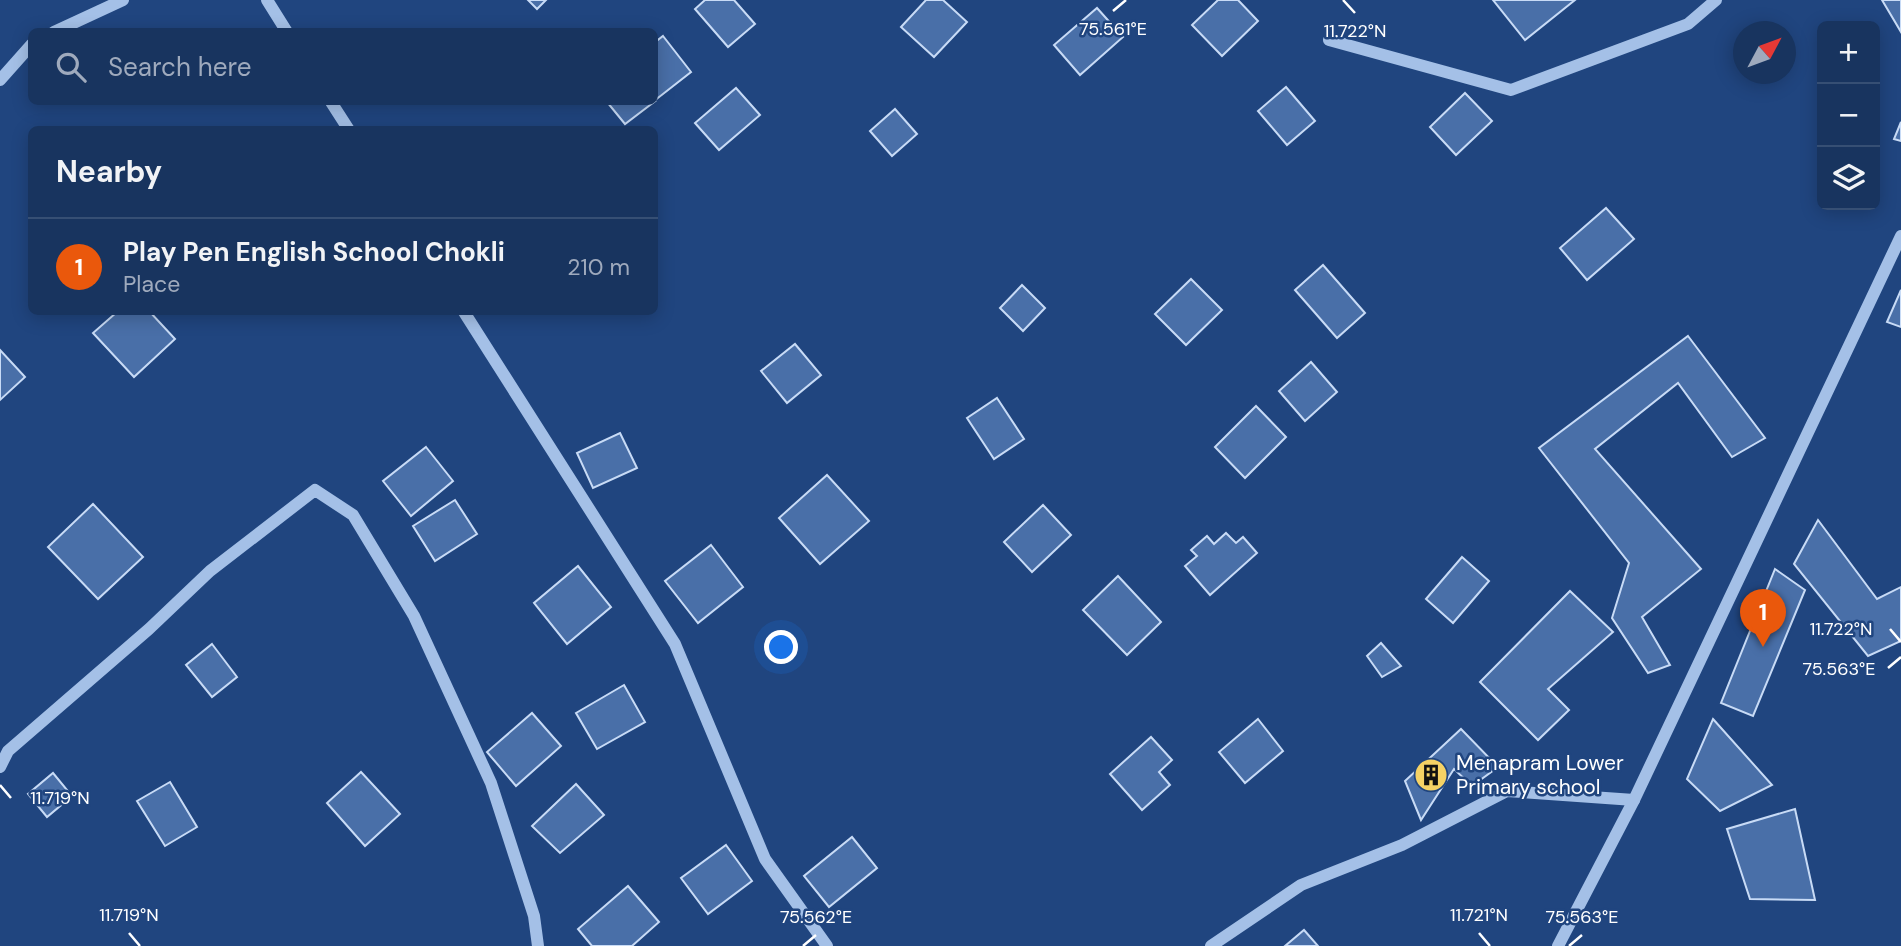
<!DOCTYPE html>
<html lang="en">
<head>
<meta charset="utf-8">
<style>
	:root { --surface:#18345f; --page:#253f68; --text:#f1f3f6; --muted:#9faabd; --line:#364f74; --accent:#ea580c }
	body { margin:0; font-family:"DM Sans",sans-serif; background:var(--page); color:var(--text) }
	.controls { position:absolute; right:21px; top:21px; display:grid; overflow:hidden; border-radius:10px; box-shadow:0 4px 18px #0003 }
	.controls button { width:63px; height:63px; display:grid; place-items:center; padding:0; border:0; border-bottom:2px solid var(--line); background:var(--surface); color:var(--text); font:35px sans-serif }
	.compass { position:absolute; left:1733px; top:21px; width:63px; height:63px; border-radius:50%; background:var(--surface); box-shadow:0 4px 18px #0003; rotate:49deg }
	.you { position:absolute; left:782px; top:648px; width:24px; height:24px; margin:-18px; border:5px solid #fff; border-radius:50%; background:#1a73e8; box-shadow:0 0 0 10px #1a73e833 }
	.badge { display:grid; place-items:center; width:46px; height:46px; border-radius:50%; background:var(--accent); color:#fff; font-size:23px; font-weight:700 }
	.pin { position:absolute; translate:-50% -58px; filter:drop-shadow(0 2px 4px #0008) }
	.pin::after { content:''; position:absolute; top:37px; width:24px; height:21px; background:inherit; clip-path:polygon(0 0,100% 0,50% 100%) }
	.list { margin:0; padding:0; list-style:none }
	h2 { display:flex; justify-content:space-between; align-items:center; height:91px; margin:0; padding:0 28px; font-size:30px }
	h2 small { font-size:23px; font-weight:400; color:var(--muted) }
	.list li { display:grid; grid-template-columns:46px 1fr auto; gap:21px; align-items:center; box-sizing:border-box; height:98px; padding:0 28px; border-top:2px solid var(--line) }
	.list b { display:block; font-size:26px; white-space:nowrap }
	.list p { margin:0; font-size:23px; white-space:nowrap; color:var(--muted) }
	.list em { font-size:23px; font-style:normal; color:var(--muted) }
	.icon { flex:none; width:38px; height:38px; fill:none; stroke:currentColor; stroke-width:2; stroke-linecap:round; stroke-linejoin:round }
	.map { position:relative; flex:none; width:1901px; height:946px; overflow:hidden }
	.search { position:absolute; background:var(--surface); box-shadow:0 4px 18px #0003; left:28px; top:28px; width:630px; height:77px; display:flex; align-items:center; gap:18px; box-sizing:border-box; padding:0 24px; border-radius:10px; color:var(--muted); font-size:26px }
	.panel { position:absolute; background:var(--surface); box-shadow:0 4px 18px #0003; left:28px; top:126px; width:630px; height:189px; border-radius:10px }
	.map>svg:first-child { display:block }
	.building { fill:#496fa8; stroke:#c8dbf6; stroke-width:2 }
	.lines { fill:none; stroke-linecap:round; stroke-linejoin:round }
	.minor { stroke:#a4c0e7; stroke-width:12 }
	.ticks { fill:none; stroke:#fff; stroke-width:2.5 }
	.labels { text-anchor:middle; stroke-width:5; stroke-linejoin:round; paint-order:stroke }
	.poi-label { font-size:21px; fill:#fff; stroke:#20457f; text-anchor:start }
	.ticks-label { font-size:18px; text-anchor:middle; fill:#fff; stroke:#20457f; stroke-width:5; stroke-linejoin:round; paint-order:stroke }
</style>
</head>
<body>
<div class="map">
<svg width="1901" height="946" viewBox="0 0 1901 946">
	<rect width="100%" height="100%" fill="#20457f"/>
	<g class="building">
		<path d="M528 0H546L537 9Z"/>
		<path d="M705 0H734L755 24 728 47 695 9Z"/>
		<path d="M926 0H943L967 22 934 57 901 27Z"/>
		<path d="M1218 0H1238L1258 21 1222 56 1192 25Z"/>
		<path d="M1493 0H1575L1525 40Z"/>
		<path d="M1882 0H1901V32Z"/>
		<path d="M1097 8 1123 37 1080 75 1054 45Z"/>
		<path d="M663 36 691 72 654 101V43Z"/>
		<path d="M1286 87 1315 121 1287 145 1258 111Z"/>
		<path d="M736 88 760 115 719 150 695 123Z"/>
		<path d="M1465 93 1492 121 1456 155 1430 127Z"/>
		<path d="M607 102H654L625 124Z"/>
		<path d="M895 109 917 134 892 156 870 131Z"/>
		<path d="M1901 122V141L1894 139Z"/>
		<path d="M1606 208 1634 239 1587 280 1560 248Z"/>
		<path d="M1323 265 1365 313 1337 338 1295 290Z"/>
		<path d="M1191 279 1222 310 1186 345 1155 314Z"/>
		<path d="M1022 285 1045 308 1023 331 1000 308Z"/>
		<path d="M1901 290V327L1887 322Z"/>
		<path d="M117 312H150L175 339 134 377 93 333Z"/>
		<path d="M1688 336 1765 438 1732 457 1678 383 1595 449 1701 569 1642 617 1670 665 1648 673 1612 618 1629 563 1539 448Z"/>
		<path d="M795 344 821 375 787 403 761 371Z"/>
		<path d="M0 350 25 377 0 400Z"/>
		<path d="M1311 362 1337 392 1305 421 1279 391Z"/>
		<path d="M997 398 1024 439 994 459 967 418Z"/>
		<path d="M1256 406 1286 437 1245 478 1215 447Z"/>
		<path d="M620 433 637 468 593 488 577 453Z"/>
		<path d="M426 447 453 481 411 516 383 481Z"/>
		<path d="M827 475 869 521 820 564 779 518Z"/>
		<path d="M455 500 477 534 435 561 413 526Z"/>
		<path d="M93 504 143 557 98 599 48 547Z"/>
		<path d="M1043 505 1071 535 1032 572 1004 542Z"/>
		<path d="M1818 520 1877 599 1901 587V641L1868 656 1794 564Z"/>
		<path d="M1226 533 1236 543 1243 537 1257 553 1210 595 1185 566 1197 556 1191 550 1207 536 1214 544Z"/>
		<path d="M711 545 743 587 698 623 665 581Z"/>
		<path d="M1462 557 1489 581 1453 623 1426 599Z"/>
		<path d="M578 566 611 607 567 644 534 603Z"/>
		<path d="M1775 569 1805 590 1753 716 1721 703Z"/>
		<path d="M1118 576 1161 622 1127 655 1083 610Z"/>
		<path d="M1570 591 1613 632 1548 689 1569 710 1538 740 1480 682Z"/>
		<path d="M1381 643 1401 666 1382 677 1367 656Z"/>
		<path d="M212 644 237 677 212 697 186 665Z"/>
		<path d="M624 685 645 722 597 749 576 713Z"/>
		<path d="M532 713 561 746 516 786 487 752Z"/>
		<path d="M1258 719 1283 751 1245 783 1219 752Z"/>
		<path d="M1713 719 1772 785 1720 811 1687 779Z"/>
		<path d="M1461 729 1498 767 1472 786 1454 769 1421 820 1405 781Z"/>
		<path d="M1151 737 1172 760 1159 772 1170 785 1142 810 1110 774Z"/>
		<path d="M361 772 400 814 365 846 327 803Z"/>
		<path d="M53 773 72 796 47 817 28 794Z"/>
		<path d="M170 782 197 827 165 846 137 801Z"/>
		<path d="M576 784 604 815 560 853 532 826Z"/>
		<path d="M1795 809 1815 900 1750 899 1727 829Z"/>
		<path d="M852 837 877 868 829 907 804 876Z"/>
		<path d="M726 845 752 881 708 914 681 878Z"/>
		<path d="M628 886 659 922 632 946H592L578 929Z"/>
		<path d="M1304 930 1318 946H1285Z"/>
	</g>
	<g class="lines">
		<g class="minor">
			<path d="M267 0 287 32"/>
			<path d="M54 32 123 0"/>
			<path d="M1329 40 1511 90 1688 24 1716 0"/>
			<path d="M0 80 32 44"/>
			<path d="M331 102 349 130"/>
			<path d="M464 312 675 644 765 859 827 946"/>
			<path d="M0 767 8 751 149 629 210 571 315 490 353 515 414 616 491 783 534 916 538 946"/>
			<path d="M1211 946 1301 885 1402 845 1507 791 1634 800"/>
			<path d="M1558 946 1634 800 1901 236"/>
		</g>
	</g>
	<path class="ticks" d="M1343 0 1355 13M1113 11 1126 0M1890 629 1901 642M1888 668 1901 657M0 785 11 798M129 933 140 946M1479 933 1490 946M803 946 816 935M1569 946 1582 935"/>
	<defs>
		<symbol id="building-disc" viewBox="-11 -11 22 22"><circle r="9.5" fill="#f5d265" stroke="#20457f"/><path d="M-4-6H4V6H1V3H-1V6H-4ZM-2.5-4.3h1.7v1.8h-1.7ZM.8-4.3h1.7v1.8H.8ZM-2.5-1h1.7V.8h-1.7ZM.8-1h1.7V.8H.8Z" fill="#111"/></symbol>
	</defs>
	<g fill-rule="evenodd">
		<use href="#building-disc" x="1412" y="756" width="38" height="38"/>
	</g>
	<g class="labels">
		<g class="poi-label">
			<text x="1456" y="770">Menapram Lower<tspan x="1456" dy="24">Primary school</tspan></text>
		</g>
	</g>
	<g class="ticks-label">
		<text x="1113" y="35">75.561°E</text>
		<text x="1355" y="37">11.722°N</text>
		<text x="1841" y="635">11.722°N</text>
		<text x="1839" y="675">75.563°E</text>
		<text x="60" y="804">11.719°N</text>
		<text x="129" y="921">11.719°N</text>
		<text x="1479" y="921">11.721°N</text>
		<text x="816" y="923">75.562°E</text>
		<text x="1582" y="923">75.563°E</text>
	</g>
</svg>
<div class="controls">
<button>+</button>
<button>−</button>
<button><svg class="icon" aria-label="layers" viewBox="0 0 24 24"><path d="M12 4l9 5-9 5-9-5zM3 14l9 5 9-5"/></svg></button>
</div>
<svg class="compass" viewBox="-18 -18 36 36"><path d="M0-13l5 13h-10z" fill="#e53935"/><path d="M0 13l5-13h-10z" fill="#9faabd"/></svg>
<div class="you"></div>
<div class="pin badge" style="left:1763px;top:647px">1</div>
<div class="search"><svg class="icon" aria-label="search" viewBox="0 0 24 24"><circle cx="10" cy="10" r="6"/><path d="M15 15l6 6"/></svg>Search here</div>
<section class="panel">
<h2>Nearby<small></small></h2>
<ul class="list">
<li><span class="badge">1</span><div><b>Play Pen English School Chokli</b><p>Place</p></div><em>210 m</em></li>
</ul>
</section>
</div>
</body>
</html>
